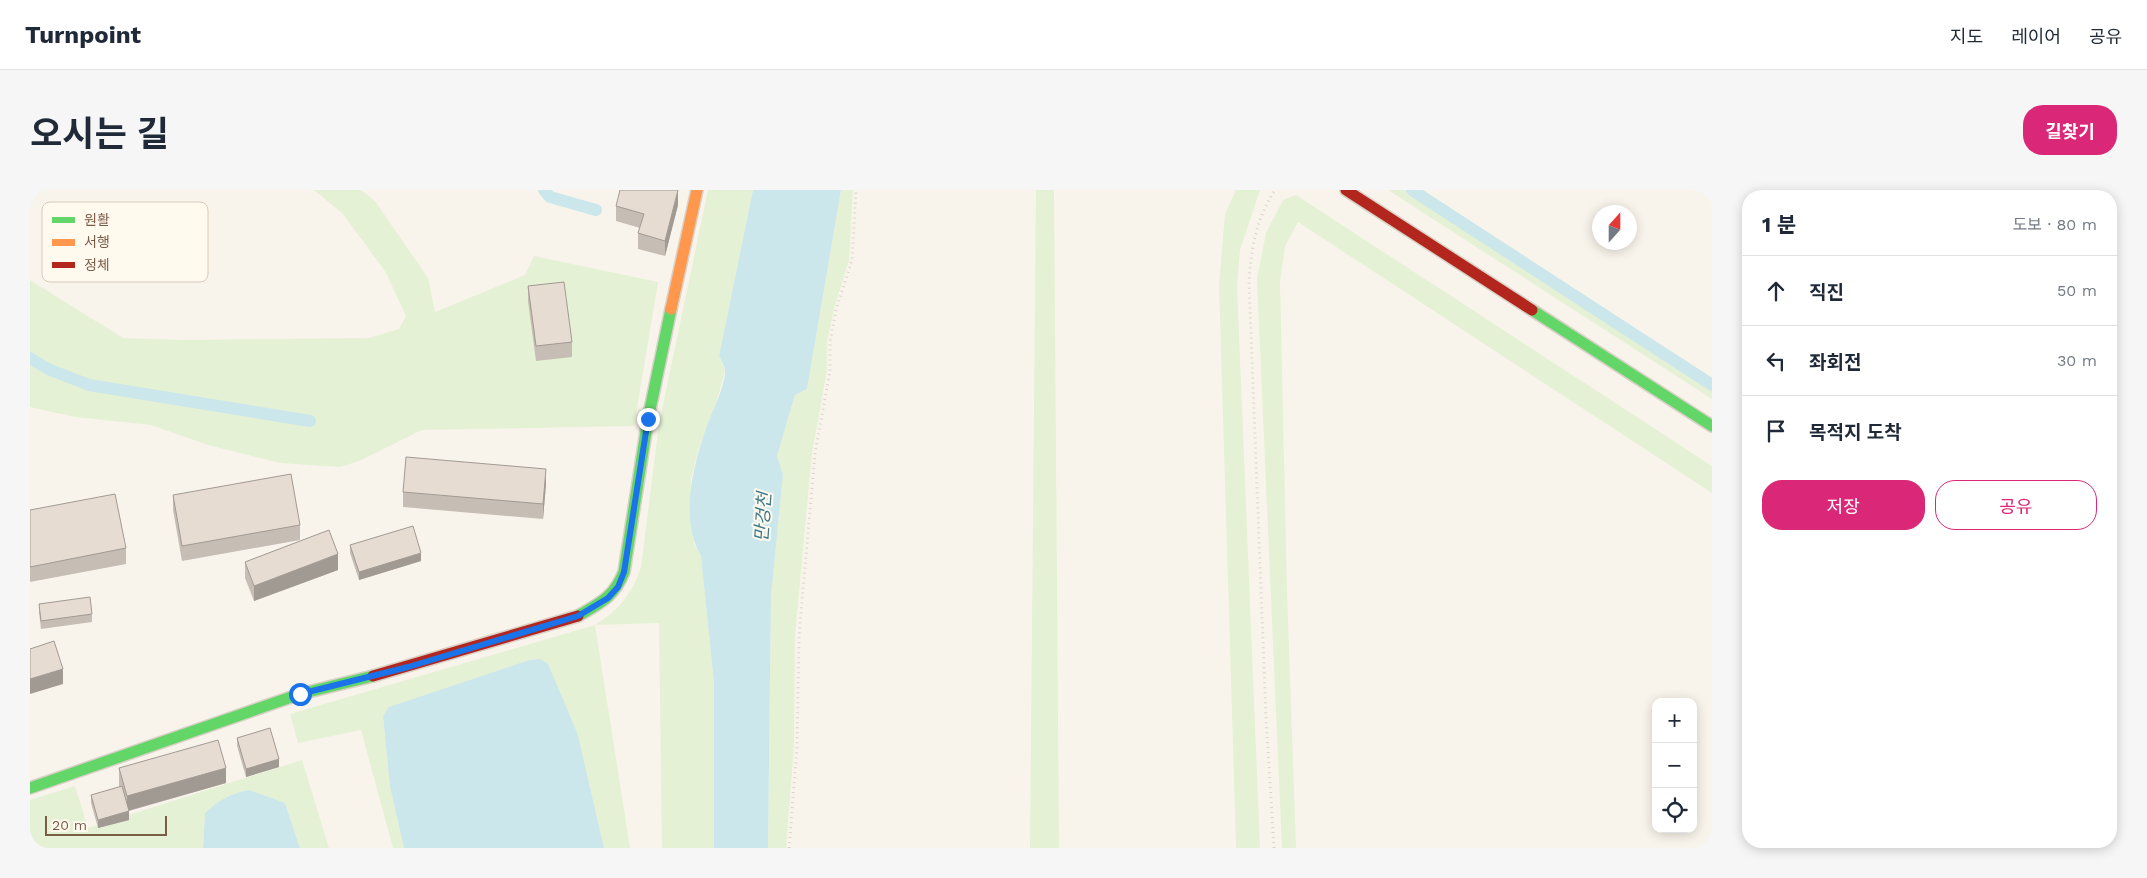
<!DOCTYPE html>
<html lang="ko">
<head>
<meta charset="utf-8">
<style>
	:root { --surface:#fff; --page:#f6f6f7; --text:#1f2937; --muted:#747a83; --line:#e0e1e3; --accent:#db2777 }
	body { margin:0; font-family:"Work Sans","Noto Sans KR",sans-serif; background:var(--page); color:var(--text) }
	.controls { position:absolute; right:15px; bottom:15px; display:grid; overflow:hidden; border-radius:10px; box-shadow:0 2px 12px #0003 }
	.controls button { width:45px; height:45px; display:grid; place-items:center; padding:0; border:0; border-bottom:1px solid var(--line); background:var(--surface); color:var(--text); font:25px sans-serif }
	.compass { position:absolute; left:1562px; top:15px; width:45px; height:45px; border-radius:50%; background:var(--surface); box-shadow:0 2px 12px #0003; rotate:21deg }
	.scale { position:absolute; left:15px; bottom:12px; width:122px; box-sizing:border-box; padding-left:5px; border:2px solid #7b5c47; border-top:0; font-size:14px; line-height:18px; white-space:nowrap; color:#7b5c47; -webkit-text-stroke:4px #fff9ee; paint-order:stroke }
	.stop { position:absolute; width:15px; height:15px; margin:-11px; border:4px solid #1a73e8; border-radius:50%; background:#fff }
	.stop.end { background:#1a73e8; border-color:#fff; box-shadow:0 1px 5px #0008 }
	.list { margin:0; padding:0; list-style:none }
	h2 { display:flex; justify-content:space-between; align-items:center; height:65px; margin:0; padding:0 20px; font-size:21px }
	h2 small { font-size:16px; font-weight:400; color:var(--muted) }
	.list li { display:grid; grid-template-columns:32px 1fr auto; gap:15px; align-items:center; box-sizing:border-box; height:70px; padding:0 20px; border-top:1px solid var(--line) }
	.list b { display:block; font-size:19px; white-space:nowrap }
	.list em { font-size:16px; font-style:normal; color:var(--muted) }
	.actions { display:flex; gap:10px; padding:15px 20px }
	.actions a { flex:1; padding:11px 0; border:1px solid var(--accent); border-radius:20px; text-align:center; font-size:18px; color:var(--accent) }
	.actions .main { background:var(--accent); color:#fff }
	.icon { flex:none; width:28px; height:28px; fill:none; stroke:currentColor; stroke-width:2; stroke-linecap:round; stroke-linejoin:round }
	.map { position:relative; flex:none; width:1682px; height:658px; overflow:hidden; border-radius:20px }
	header { display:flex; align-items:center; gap:30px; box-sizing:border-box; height:70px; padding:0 25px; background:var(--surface); border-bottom:1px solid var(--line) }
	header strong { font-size:24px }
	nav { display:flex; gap:28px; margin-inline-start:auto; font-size:18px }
	.intro { display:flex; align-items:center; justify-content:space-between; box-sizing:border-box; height:120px; padding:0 30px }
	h1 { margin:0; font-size:35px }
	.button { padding:12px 22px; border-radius:20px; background:var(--accent); color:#fff; font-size:18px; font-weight:700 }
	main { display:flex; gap:30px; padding:0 30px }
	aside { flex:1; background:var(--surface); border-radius:20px; box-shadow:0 2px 12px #0003 }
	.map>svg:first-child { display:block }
	.green { fill:#e4f1d4 }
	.water { fill:#cbe7eb }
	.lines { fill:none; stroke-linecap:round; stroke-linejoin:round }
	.stream { stroke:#cbe7eb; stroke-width:12 }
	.fast-casing { stroke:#d9d0c7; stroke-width:14 }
	.slow-casing { stroke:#d9d0c7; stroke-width:14 }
	.jam-casing { stroke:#d9d0c7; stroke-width:14 }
	.path { stroke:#dcd3cc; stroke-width:3; stroke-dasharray:1 4; stroke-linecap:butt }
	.fast { stroke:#63d668; stroke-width:11 }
	.slow { stroke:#ff974d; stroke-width:11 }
	.jam { stroke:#b3261e; stroke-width:11 }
	.wall { fill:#c6bdb5 }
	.shaded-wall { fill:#a19a93 }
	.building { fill:#e6dcd2; stroke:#a19a93 }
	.route { stroke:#1a73e8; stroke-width:6 }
	.labels { text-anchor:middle; stroke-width:4; stroke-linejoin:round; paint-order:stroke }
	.water-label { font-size:18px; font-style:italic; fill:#3b798a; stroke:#fff9ee }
	.key { fill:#fff9ee; stroke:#d7cabc; stroke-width:1 }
	.key-label { font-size:14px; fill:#7b5c47 }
</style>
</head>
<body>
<header>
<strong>Turnpoint</strong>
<nav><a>지도</a><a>레이어</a><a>공유</a></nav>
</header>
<div class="intro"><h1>오시는 길</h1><a class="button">길찾기</a></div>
<main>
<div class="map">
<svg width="1682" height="658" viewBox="0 0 1682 658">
	<rect width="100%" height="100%" fill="#f9f4eb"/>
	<g class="green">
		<path d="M284 0H331L345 11 398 88 405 122 495 85 504 66 628 92 604 236 392 240 329 271 310 277 250 273 178 255 121 235 45 227 0 217V172L14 181 61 200 281 236 287 232 279 226 62 192 18 174 0 161V90L93 148 150 150 339 148 369 139 376 126 355 81 312 23Z"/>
		<path d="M678 0H723L689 166 695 181 686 214 668 261 661 289 664 354 671 366 684 493V658H632L629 433 565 435 600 658H574L548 545 510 469 499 470 360 517 353 526 360 597 374 658H363L331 540 268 553 260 524 565 435C589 420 602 404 611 377L629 234Z"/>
		<path d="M811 0H823L819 70 804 119 797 152V181L782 263 765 446 764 556 756 658H738L741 406 753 284 747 266 765 205 777 199Z"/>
		<path d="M1006 0H1024L1029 658H1000Z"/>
		<path d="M1206 0H1230L1210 60 1207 96 1230 658H1206V654L1189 95 1195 24Z"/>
		<path d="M1358 0H1376L1682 199V209Z"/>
		<path d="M1266 5 1682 276V303L1268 32 1255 56 1250 92 1257 402 1266 658H1252L1227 89 1236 43 1253 10Z"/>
		<path d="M272 570 299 658H270L255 613 175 623 173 658H0V610L45 596 58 638Z"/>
	</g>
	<g class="water">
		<path d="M723 0H811L777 199 765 205 747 266 753 284 741 406 738 658H684V493L671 366C648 327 665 267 680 228 685 217 696 191 695 180 694 175 691 170 689 166Z"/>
		<path d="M510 469 518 474 548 545 574 658H374L360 597 353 526 359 517 499 470Z"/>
		<path d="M219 600 255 613 270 658H173L175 623C189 610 200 604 219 600Z"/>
	</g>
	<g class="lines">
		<g class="stream">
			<path d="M514 0 520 7 566 20"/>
			<path d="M1382 0 1682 195"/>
			<path d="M0 168 18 179 59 195 280 231"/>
		</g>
		<defs>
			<g id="fast">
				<path d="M1502 120 1682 236"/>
				<path d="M548 426C570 413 584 407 594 382L618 229 641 119"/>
				<path d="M0 598 270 504 343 486"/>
			</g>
			<path id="slow" d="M641 119 667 0"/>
			<g id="jam">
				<path d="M1316 0 1502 120"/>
				<path d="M343 486 548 426"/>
			</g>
		</defs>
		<use href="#fast" class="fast-casing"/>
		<use href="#slow" class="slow-casing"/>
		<use href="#jam" class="jam-casing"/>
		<g class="path">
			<path d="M759 658 767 557 769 446 785 263 800 181V152L806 120 822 70 826 0"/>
			<path d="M1244 658 1236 528 1219 92C1221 58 1226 29 1245 0"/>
		</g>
		<use href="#fast" class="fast"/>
		<use href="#slow" class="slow"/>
		<use href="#jam" class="jam"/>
	</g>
	<g class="wall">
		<path d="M648 15 635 66 608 59V43L610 38 586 31V16Z"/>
		<path d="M498 96 542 152V167L506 171 498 111Z"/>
		<path d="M516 294 513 329 373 317V302Z"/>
		<path d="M143 305 270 335V350L152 371 143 320Z"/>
		<path d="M0 320 96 358V374L0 392Z"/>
		<path d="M320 355 391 371 329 390 320 363Z"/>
		<path d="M215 372 308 380 224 411 215 388Z"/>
		<path d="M9 414 62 424V432L11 439 9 422Z"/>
		<path d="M207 548 249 577 216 587 207 556Z"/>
		<path d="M89 578 196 593 99 621V630L68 638 61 613V605L89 597Z"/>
	</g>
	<g class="shaded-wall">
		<path d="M648 0V15L635 66V51Z"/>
		<path d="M516 279V294L513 329V314Z"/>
		<path d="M391 363V371L329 390V382Z"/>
		<path d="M308 364V380L224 411V396Z"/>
		<path d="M33 479V494L0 504V489Z"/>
		<path d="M249 569V577L216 587V579Z"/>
		<path d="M196 578V593L97 621V606Z"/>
		<path d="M99 621V630L68 638V630Z"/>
	</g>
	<g class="building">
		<path d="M590 0H648L635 51 608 43 614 24 586 16Z"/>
		<path d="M534 92 542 152 506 156 498 96Z"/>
		<path d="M376 267 516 279 513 314 373 302Z"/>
		<path d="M261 284 270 335 152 356 143 305Z"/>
		<path d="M85 304 96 358 0 377V320Z"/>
		<path d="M383 336 391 363 329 382 320 355Z"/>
		<path d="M299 340 308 364 224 396 215 372Z"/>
		<path d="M60 407 62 424 11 431 9 414Z"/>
		<path d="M24 451 33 479 0 489V459Z"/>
		<path d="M240 538 249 569 216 579 207 548Z"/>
		<path d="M188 550 196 578 97 606 89 578Z"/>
		<path d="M92 596 99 621 68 630 61 605Z"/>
	</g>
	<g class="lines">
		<path class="route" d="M270 504 378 477 548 426 578 408 588 397 594 382 618 229"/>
	</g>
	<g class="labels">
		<g class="water-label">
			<text transform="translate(733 327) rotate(-86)" y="6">만겅천</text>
		</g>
	</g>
	<rect x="12" y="12" width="166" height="80" rx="8" class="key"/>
	<rect x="22" y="27" width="23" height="6" fill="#63d668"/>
	<rect x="22" y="49" width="23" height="7" fill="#ff974d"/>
	<rect x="22" y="72" width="23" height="6" fill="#b3261e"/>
	<g class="key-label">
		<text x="54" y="35">원활</text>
		<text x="54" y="57">서행</text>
		<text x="54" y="80">정체</text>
	</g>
</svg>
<div class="controls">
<button>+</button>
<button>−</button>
<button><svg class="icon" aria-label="locate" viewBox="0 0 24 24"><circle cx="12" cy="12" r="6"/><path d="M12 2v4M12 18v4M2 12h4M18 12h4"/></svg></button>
</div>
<svg class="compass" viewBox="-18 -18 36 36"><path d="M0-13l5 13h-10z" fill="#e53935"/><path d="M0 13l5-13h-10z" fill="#747a83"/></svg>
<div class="scale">20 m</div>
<div class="stop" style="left:270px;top:504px"></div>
<div class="stop end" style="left:618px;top:229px"></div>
</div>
<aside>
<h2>1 분<small>도보 · 80 m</small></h2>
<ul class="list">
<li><svg class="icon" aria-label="ahead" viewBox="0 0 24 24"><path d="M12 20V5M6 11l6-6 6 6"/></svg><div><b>직진</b></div><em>50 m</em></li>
<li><svg class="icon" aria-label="left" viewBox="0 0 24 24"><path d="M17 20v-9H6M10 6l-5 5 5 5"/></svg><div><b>좌회전</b></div><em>30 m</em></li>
<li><svg class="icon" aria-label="arrive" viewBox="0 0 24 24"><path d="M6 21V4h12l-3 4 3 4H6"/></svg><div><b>목적지 도착</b></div></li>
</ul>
<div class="actions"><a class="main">저장</a><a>공유</a></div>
</aside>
</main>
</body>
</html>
